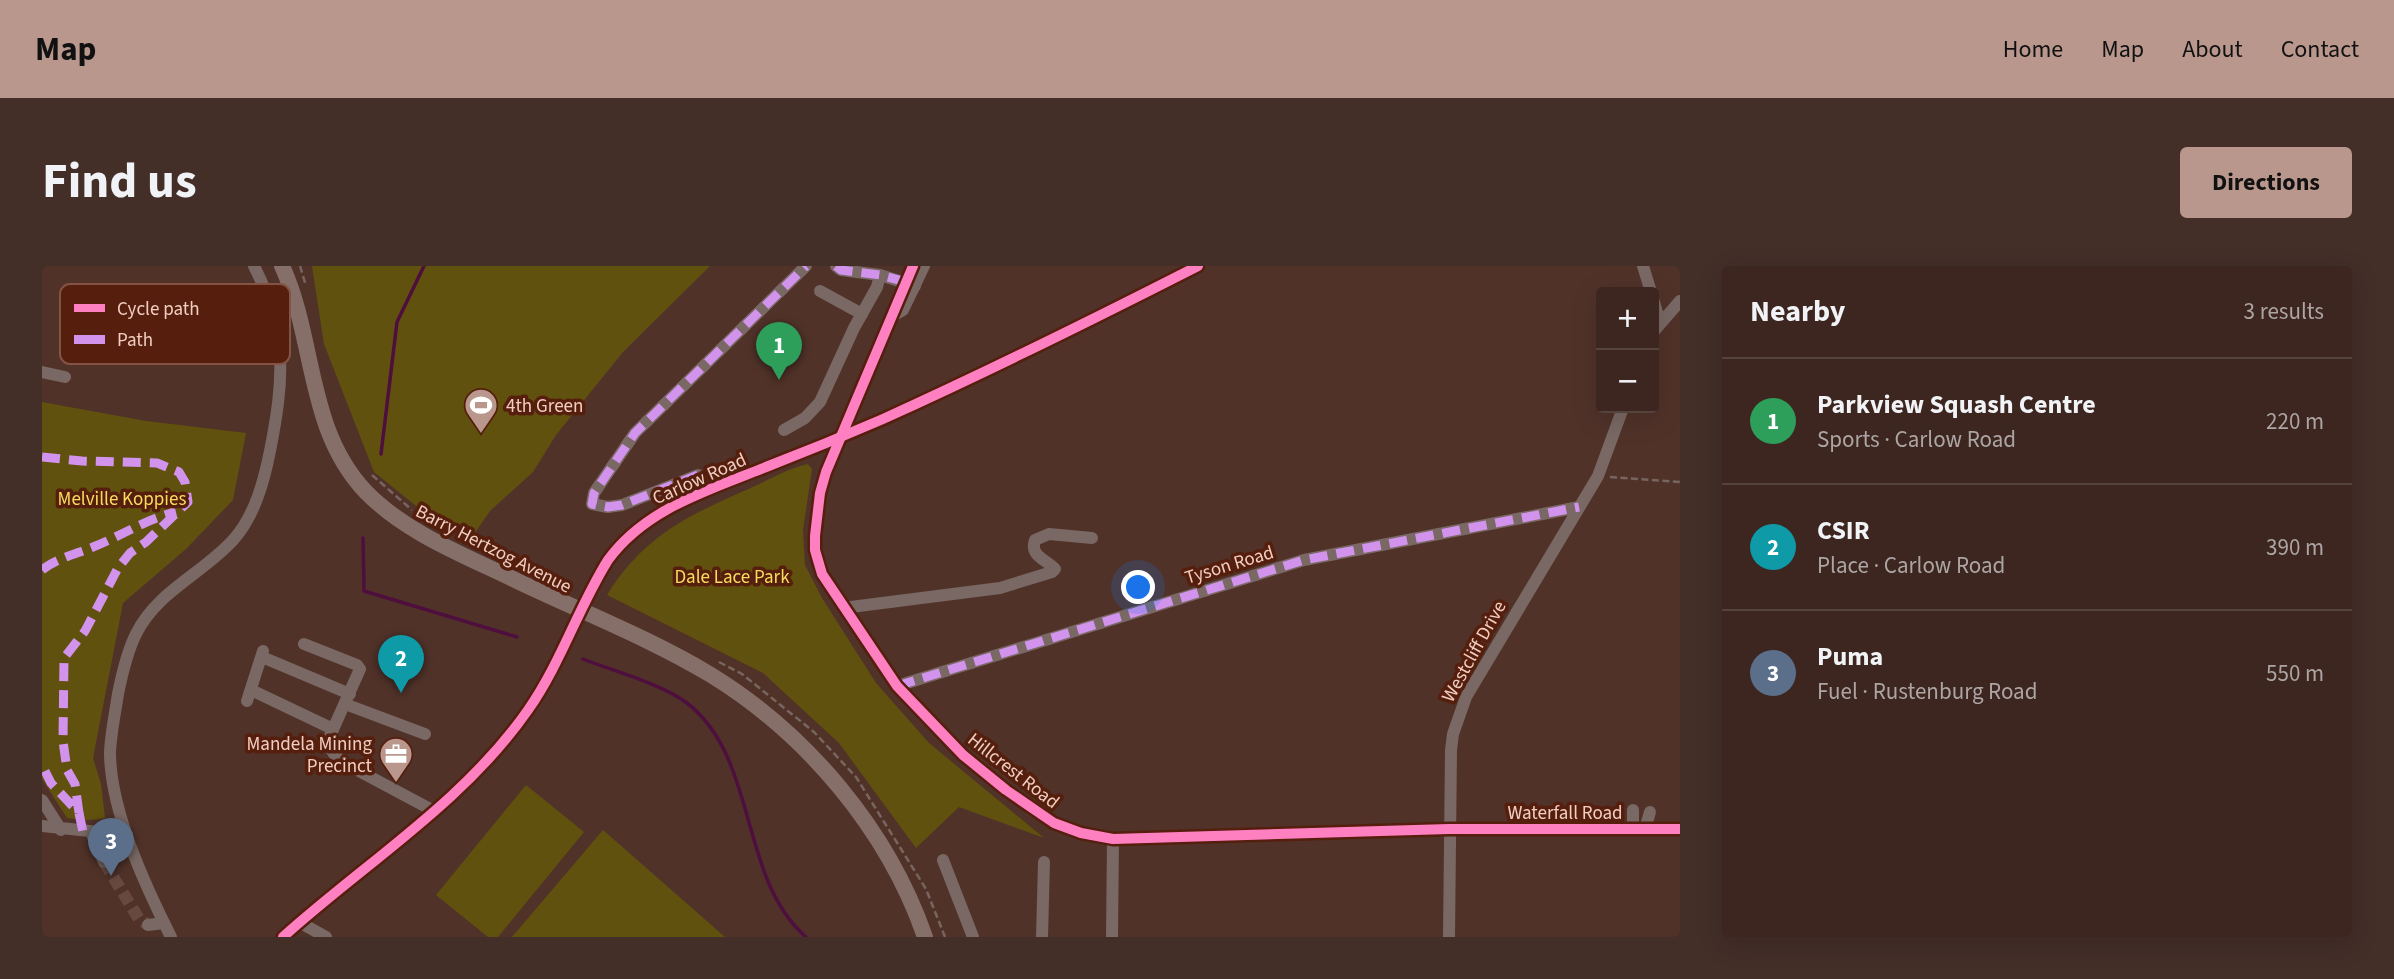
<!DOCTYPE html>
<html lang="en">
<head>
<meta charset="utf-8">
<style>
	:root { --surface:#3c261f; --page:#432e28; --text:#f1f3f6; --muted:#aca5a4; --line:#55433d; --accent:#b9978c }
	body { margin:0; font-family:"Source Sans 3",sans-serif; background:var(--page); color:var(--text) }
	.controls { position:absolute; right:21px; top:21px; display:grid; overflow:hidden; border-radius:7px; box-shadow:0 7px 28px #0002 }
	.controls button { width:63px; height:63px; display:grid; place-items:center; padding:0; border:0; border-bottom:2px solid var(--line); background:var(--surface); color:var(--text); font:35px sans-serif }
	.you { position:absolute; left:1097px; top:322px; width:24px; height:24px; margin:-18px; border:5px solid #fff; border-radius:50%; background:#1a73e8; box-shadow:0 0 0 10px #1a73e833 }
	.badge { display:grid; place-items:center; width:46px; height:46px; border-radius:50%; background:var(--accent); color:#fff; font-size:23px; font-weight:700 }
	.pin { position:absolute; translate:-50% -58px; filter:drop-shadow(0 2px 4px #0008) }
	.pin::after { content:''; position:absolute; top:37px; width:24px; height:21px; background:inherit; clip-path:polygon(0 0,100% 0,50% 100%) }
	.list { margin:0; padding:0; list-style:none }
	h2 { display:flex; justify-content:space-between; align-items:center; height:91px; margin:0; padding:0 28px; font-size:30px }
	h2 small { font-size:23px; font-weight:400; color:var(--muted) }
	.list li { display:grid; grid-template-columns:46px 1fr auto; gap:21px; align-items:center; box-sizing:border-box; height:126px; padding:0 28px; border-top:2px solid var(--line) }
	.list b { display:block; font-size:26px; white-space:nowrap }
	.list p { margin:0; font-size:23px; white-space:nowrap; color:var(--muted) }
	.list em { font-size:23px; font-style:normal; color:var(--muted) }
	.map { position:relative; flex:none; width:1638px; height:671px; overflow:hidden; border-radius:7px }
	header { display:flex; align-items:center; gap:42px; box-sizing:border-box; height:98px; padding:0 35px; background:var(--accent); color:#111 }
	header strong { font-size:33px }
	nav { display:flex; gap:38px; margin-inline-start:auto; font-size:24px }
	.intro { display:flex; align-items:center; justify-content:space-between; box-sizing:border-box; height:168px; padding:0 42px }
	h1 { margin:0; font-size:49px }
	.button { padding:18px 32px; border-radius:7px; background:var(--accent); color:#111; font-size:24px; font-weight:700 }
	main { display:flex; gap:42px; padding:0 42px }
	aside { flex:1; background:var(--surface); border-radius:7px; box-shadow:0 7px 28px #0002 }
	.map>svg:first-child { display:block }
	.green { fill:#61510e }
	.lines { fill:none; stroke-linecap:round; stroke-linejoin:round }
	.stream { stroke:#4e0f3f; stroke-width:3.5 }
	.minor-tunnel { stroke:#684940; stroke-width:12; stroke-dasharray:12 6; stroke-linecap:butt }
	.path { stroke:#776660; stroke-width:2.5; stroke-dasharray:7 3.5; stroke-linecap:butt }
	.minor { stroke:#796864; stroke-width:12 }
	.major { stroke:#866f69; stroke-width:16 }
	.minor-bridge { stroke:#796864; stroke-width:12 }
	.quiet { stroke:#d193ec; stroke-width:9; stroke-dasharray:18 9; stroke-linecap:butt }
	.cycleway-casing { stroke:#551e0d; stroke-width:15 }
	.cycleway { stroke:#ff80c0; stroke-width:10 }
	.labels { text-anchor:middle; stroke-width:7; stroke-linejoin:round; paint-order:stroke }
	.poi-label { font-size:19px; fill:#f1cdc2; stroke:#551e0d; text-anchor:start }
	.street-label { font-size:19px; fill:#f1cdc2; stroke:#551e0d }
	.park-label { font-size:19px; fill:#f7dc5f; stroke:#551e0d }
	.key { fill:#551e0d; stroke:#845343; stroke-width:2 }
	.key-label { font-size:19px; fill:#f1cdc2 }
</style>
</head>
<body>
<header>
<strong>Map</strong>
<nav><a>Home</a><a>Map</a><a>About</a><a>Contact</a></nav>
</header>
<div class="intro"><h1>Find us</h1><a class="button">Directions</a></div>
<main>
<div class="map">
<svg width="1638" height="671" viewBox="0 0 1638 671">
	<rect width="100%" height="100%" fill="#503229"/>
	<g class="green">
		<path d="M270 0H668L581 86 514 169 491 206 448 245 430 271 394 256 332 206 282 78Z"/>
		<path d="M0 136 104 155 204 167 191 234 144 283 81 337 51 492 59 518 63 552C50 555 38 554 25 552L0 513Z"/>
		<path d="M766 198 770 203 761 264 763 299 780 332 834 417 887 477 1002 572 917 541 874 582 797 477 721 407 565 329C602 269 649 248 711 221 728 213 747 202 766 198Z"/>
		<path d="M484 519 542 566 456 671H446L394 629Z"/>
		<path d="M561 564 683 671H470Z"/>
	</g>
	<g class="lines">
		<g class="stream">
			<path d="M339 188 355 56 382 0"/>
			<path d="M321 272 322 325 475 371"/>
			<path d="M541 393C571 405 620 418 645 437 717 493 696 612 764 671"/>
		</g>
		<path class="minor-tunnel" d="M62 596 97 653 106 659"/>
		<g class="path">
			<path d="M258 0 264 20"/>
			<path d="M330 209 370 244"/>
			<path d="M1568 211 1638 216"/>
			<path d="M677 396 700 408 772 466 814 511 884 623 903 671"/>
		</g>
		<g class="minor">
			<path d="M794 0 799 4 838 9 873 20"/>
			<path d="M871 0 784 206 778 227 773 270V284L780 308 855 420 921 489 964 524 1012 557 1039 567 1071 573 1407 563H1638"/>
			<path d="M1601 0 1609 26"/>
			<path d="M778 25 820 48"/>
			<path d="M1612 36 1618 57"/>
			<path d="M852 49 861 44 882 0"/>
			<path d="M1612 65 1638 35"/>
			<path d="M0 106 23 111"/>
			<path d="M742 164 763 152 778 136 812 62 835 21 838 9"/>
			<path d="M656 209 580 239 566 241 550 238 552 227 593 167 764 0"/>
			<path d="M562 300 572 286 589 269 629 240 796 173 898 127 1156 0"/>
			<path d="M801 342 958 322 1010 306 1013 303C1005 294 987 290 993 274L1007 268 1050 272"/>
			<path d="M262 378 315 399 318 403 288 470C287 483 291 490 302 497L392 545"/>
			<path d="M220 391 308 428"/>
			<path d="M855 420 1262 294 1537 241"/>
			<path d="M209 424 291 463"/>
			<path d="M205 435 221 385"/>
			<path d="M303 438 383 468"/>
			<path d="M0 534 19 564"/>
			<path d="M1591 544V563"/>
			<path d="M0 560 85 569"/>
			<path d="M1603 563 1608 546"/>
			<path d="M49 566 62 596"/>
			<path d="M901 594 931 671"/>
			<path d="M257 656 284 671"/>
			<path d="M106 659 122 657"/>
			<path d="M129 671C103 619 68 544 68 486 69 466 73 448 76 428 80 408 85 386 94 368 115 325 162 307 192 273 213 249 222 215 228 185 242 114 246 67 212 0"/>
			<path d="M241 671C311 608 391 556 454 485 475 461 493 434 510 407"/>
			<path d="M1000 671 1002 596"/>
			<path d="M1070 671 1071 573"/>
			<path d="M1407 671 1409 484 1411 468 1424 431 1556 210 1581 142"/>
		</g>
		<path class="major" d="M240 0C274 74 264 163 324 226 363 266 419 288 469 312 535 344 606 371 669 409 765 468 846 564 883 671"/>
		<path class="minor-bridge" d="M510 407 562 300"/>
		<g class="quiet">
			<path d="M794 0 799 4 838 9 868 17"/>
			<path d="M0 191 40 195 115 197 137 206 143 216 146 236 104 276 88 287 76 302 43 365 22 392 21 475 25 504 33 518 37 547 9 517 0 499"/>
			<path d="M656 209 580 239 566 241 550 238 552 227 593 167 764 0"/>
			<path d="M0 304C15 292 34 288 51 281 79 270 104 253 134 246"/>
			<path d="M855 420 1262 294 1537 241"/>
			<path d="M37 547 41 566"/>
		</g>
		<defs>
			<g id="cycleway">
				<path d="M871 0 784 206 778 227 773 270V284L780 308 855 420 921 489 964 524 1012 557 1039 567 1071 573 1407 563H1638"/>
				<path d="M241 671C323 597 422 536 486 444 519 397 536 342 566 294 604 242 667 224 724 201 763 186 802 170 841 153 947 105 1052 53 1156 0"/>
			</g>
		</defs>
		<use href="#cycleway" class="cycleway-casing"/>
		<use href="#cycleway" class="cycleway"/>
	</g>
	<defs>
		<symbol id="stadium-pin" viewBox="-11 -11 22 30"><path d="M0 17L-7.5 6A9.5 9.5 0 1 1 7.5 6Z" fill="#b9978c" stroke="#551e0d"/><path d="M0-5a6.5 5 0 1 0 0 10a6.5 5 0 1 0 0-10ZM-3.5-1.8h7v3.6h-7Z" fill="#fff"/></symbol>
		<symbol id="office-pin" viewBox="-11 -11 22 30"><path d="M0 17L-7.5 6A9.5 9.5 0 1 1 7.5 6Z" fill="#b9978c" stroke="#551e0d"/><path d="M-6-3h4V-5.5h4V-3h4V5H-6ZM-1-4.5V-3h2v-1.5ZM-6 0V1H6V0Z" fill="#fff"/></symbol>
	</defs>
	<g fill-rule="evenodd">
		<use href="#stadium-pin" x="420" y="120" width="38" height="52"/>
		<use href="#office-pin" x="335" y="469" width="38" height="52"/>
	</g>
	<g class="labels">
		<g class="poi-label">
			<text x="464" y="146">4th Green</text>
			<text x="330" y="484" text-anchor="end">Mandela Mining<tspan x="330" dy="22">Precinct</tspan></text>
		</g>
		<g class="street-label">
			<text transform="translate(657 212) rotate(-24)" y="7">Carlow Road</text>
			<text transform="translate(452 282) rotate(27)" y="7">Barry Hertzog Avenue</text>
			<text transform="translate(1187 298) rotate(-17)" y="7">Tyson Road</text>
			<text transform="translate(1431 385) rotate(-61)" y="7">Westcliff Drive</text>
			<text transform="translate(972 504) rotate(38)" y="7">Hillcrest Road</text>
			<text x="1523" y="553">Waterfall Road</text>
		</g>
		<g class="park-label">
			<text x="80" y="239">Melville Koppies</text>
			<text x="690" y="317">Dale Lace Park</text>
		</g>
	</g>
	<rect x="18" y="18" width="230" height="80" rx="10" class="key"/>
	<rect x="32" y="38" width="31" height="8" fill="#ff80c0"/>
	<rect x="32" y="69" width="31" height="9" fill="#d193ec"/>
	<g class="key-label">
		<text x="75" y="49">Cycle path</text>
		<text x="75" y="80">Path</text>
	</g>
</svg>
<div class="controls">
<button>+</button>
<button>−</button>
</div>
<div class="you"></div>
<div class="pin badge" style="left:737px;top:114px;background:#2e9e5b">1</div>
<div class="pin badge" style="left:359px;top:427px;background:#0f9aa8">2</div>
<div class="pin badge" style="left:69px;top:610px;background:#5c6f8a">3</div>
</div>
<aside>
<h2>Nearby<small>3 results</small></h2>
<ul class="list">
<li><span class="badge" style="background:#2e9e5b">1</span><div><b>Parkview Squash Centre</b><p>Sports · Carlow Road</p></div><em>220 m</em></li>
<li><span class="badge" style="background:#0f9aa8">2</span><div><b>CSIR</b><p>Place · Carlow Road</p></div><em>390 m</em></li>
<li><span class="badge" style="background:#5c6f8a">3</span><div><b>Puma</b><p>Fuel · Rustenburg Road</p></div><em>550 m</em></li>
</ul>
</aside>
</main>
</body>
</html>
